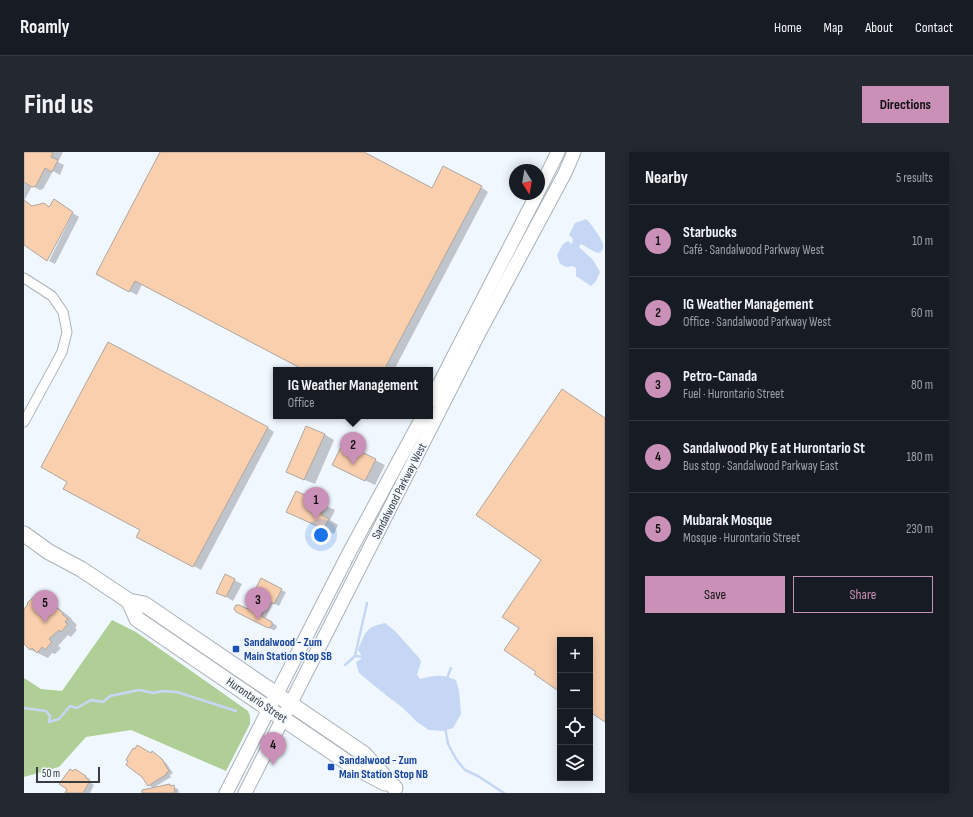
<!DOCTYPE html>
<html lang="en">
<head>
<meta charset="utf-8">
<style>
	:root { --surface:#171b24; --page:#242831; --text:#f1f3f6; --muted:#9ea1a6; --line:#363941; --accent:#ca90b7 }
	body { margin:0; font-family:"Sofia Sans Condensed",sans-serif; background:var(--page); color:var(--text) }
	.controls { position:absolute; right:12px; bottom:12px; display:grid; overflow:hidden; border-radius:0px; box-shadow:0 2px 10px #0003 }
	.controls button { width:36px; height:36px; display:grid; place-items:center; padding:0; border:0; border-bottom:1px solid var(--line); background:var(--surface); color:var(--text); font:20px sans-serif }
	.compass { position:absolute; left:485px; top:12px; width:36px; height:36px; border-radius:50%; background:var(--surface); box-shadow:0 2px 10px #0003; rotate:169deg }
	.scale { position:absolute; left:12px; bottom:10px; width:64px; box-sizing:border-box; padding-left:4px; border:2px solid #3a3d40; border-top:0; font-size:11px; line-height:14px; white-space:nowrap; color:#3a3d40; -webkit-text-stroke:3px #f0f7fe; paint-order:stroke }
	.you { position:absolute; left:297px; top:383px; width:14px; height:14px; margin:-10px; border:3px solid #fff; border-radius:50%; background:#1a73e8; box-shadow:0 0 0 6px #1a73e833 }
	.badge { display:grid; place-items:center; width:26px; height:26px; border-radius:50%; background:var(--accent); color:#111; font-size:13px; font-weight:700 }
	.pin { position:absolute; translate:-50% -33px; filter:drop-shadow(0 1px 2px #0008) }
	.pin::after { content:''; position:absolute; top:21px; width:14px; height:12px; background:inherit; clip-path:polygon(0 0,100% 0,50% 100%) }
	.popup { position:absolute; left:249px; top:215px; width:160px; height:52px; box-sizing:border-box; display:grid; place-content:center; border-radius:0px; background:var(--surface); filter:drop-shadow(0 1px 3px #0005); font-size:13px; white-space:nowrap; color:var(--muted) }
	.popup b { font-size:15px; color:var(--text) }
	.popup::after { content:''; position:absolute; left:50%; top:100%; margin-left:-8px; border:8px solid transparent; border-top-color:var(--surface) }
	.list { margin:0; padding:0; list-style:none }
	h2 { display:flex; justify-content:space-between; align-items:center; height:52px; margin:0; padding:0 16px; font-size:17px }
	h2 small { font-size:13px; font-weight:400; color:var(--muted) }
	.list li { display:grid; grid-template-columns:26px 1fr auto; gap:12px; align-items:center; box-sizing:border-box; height:72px; padding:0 16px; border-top:1px solid var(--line) }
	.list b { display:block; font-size:15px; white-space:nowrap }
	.list p { margin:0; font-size:13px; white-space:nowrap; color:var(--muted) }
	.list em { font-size:13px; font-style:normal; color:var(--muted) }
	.actions { display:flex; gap:8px; padding:12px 16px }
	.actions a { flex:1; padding:9px 0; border:1px solid var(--accent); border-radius:0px; text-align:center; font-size:14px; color:var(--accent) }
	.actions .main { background:var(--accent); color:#111 }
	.icon { flex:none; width:22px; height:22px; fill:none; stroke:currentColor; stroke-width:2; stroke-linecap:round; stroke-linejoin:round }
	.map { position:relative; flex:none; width:581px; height:641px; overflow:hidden; border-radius:0px }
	header { display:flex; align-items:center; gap:24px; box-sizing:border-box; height:56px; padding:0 20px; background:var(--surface); border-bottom:1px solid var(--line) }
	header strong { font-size:19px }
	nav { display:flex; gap:22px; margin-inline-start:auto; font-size:14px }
	.intro { display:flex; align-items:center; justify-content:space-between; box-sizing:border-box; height:96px; padding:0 24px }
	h1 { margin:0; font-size:28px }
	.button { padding:10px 18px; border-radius:0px; background:var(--accent); color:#111; font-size:14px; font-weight:700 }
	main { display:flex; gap:24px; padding:0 24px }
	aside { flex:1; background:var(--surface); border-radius:0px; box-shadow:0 2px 10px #0003 }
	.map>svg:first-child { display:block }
	.green { fill:#afcf97 }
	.water { fill:#c5d7f4 }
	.shadow { fill:#0003 }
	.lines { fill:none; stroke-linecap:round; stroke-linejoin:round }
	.stream { stroke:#c5d7f4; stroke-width:2.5 }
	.building { fill:#facfad; stroke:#aea6a0 }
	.minor-casing { stroke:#aab1b8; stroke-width:11 }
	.secondary-casing { stroke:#aab1b8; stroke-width:15 }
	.primary-casing { stroke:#aab1b8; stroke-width:17 }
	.minor { stroke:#fff; stroke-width:9 }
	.secondary { stroke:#fff; stroke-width:13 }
	.primary { stroke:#fff; stroke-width:15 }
	.transit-dot { fill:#1a4fb4; stroke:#f0f7fe; stroke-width:1.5 }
	.labels { text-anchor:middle; stroke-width:3; stroke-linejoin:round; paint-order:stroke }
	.street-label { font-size:12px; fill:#3a3d40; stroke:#f0f7fe }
	.transit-label { font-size:12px; font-weight:bold; fill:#164399; stroke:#f0f7fe; text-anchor:start }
</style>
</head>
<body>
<header>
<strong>Roamly</strong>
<nav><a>Home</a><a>Map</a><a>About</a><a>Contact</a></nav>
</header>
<div class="intro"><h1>Find us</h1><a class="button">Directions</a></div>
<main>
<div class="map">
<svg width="581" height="641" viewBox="0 0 581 641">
	<rect width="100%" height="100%" fill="#f0f7fe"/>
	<path class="green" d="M88 468 112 480 224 559 226 564V572L202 619 107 578 62 585 35 615 0 625V526L17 537 38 539Z"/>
	<g class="water">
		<path d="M562 67C566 70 578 87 579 92 580 96 578 98 576 101L571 100 557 92 555 95 569 108 576 120 572 129 567 134 552 124V116L549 114 542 115 536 112 533 103 539 92 544 89 548 92 549 87 545 83 551 71Z"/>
		<path d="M361 471 371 479 396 507 397 510 393 523 396 527C411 523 417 522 432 528L435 539 437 562 429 576 419 579 405 578 393 570 379 556 363 544 335 521 332 510 337 507 338 504 334 498C342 480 340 476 361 471Z"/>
	</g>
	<g class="shadow">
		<path d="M0 0H39L34 10 40 13 36 23 29 19 19 37 16 38 8 34 0 49V92Z"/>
		<path d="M137 0H338L408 37 457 35 464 40 370 218H281L118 132 113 143 80 126Z"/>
		<path d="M49 61 55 65 31 112 25 109Z"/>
		<path d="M337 264H345L344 268Z"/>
		<path d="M243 275 250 280 177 418 121 388Z"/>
		<path d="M300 282 310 288 291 332 273 325Z"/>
		<path d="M351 308 361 313 351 333 320 318Z"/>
		<path d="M273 340 311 358 306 368 314 373 310 382 264 360Z"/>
		<path d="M210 428 218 432 209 449 201 444Z"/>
		<path d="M257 438 262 440 255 454 249 451 241 467 252 473 253 475 251 478H249L217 462 226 459Z"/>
		<path d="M18 442 28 448 31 453 48 467V468L53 473 51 476 53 478 47 485 44 483 34 494 37 496 31 502 28 501 24 506 7 498 0 491V458Z"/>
		<path d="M127 602 133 603 142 611 149 621 146 623 147 625 129 636 125 633Z"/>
		<path d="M50 620 56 621 66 627 65 629 70 633 66 641H42Z"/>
		<path d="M145 633 154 637 155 641H126Z"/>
	</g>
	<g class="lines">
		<g class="stream">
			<path d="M331 504 343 451"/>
			<path d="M321 513 331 504 341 505"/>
			<path d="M423 526 427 516"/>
			<path d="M0 556 22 559 26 564 25 570 35 567 46 554 53 556 67 548 79 550 86 544 115 538 130 541 138 539 153 540 212 559"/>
			<path d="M421 575 424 592 432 607 441 618 454 624 480 641"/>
		</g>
	</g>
	<g class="building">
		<path d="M0 0H29L27 5 34 8 28 20 21 16 12 34 8 35 0 30Z"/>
		<path d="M136 0H340L408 36 419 14 458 34 360 218H280L111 129 105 140 72 122Z"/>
		<path d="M30 47 49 60 23 109 0 93V48L8 54 20 51 25 55Z"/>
		<path d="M84 190 244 275 169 415 112 385 116 378 39 337 43 330 17 315Z"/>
		<path d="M538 237 581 266V570L566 560V488H536V540L510 522 512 520 480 498 495 476 478 465 517 408 452 363Z"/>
		<path d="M282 274 301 282 280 328 262 320Z"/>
		<path d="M319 291 352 307 341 329 308 313Z"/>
		<path d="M272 339 301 352 297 363 305 367 300 377 262 360Z"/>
		<path d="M201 422 211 427 202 445 192 441Z"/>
		<path d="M237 426 258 437 250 452 244 449 237 464 248 470V474L244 476 212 460 210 457 212 453H215L226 458 233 444 229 442Z"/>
		<path d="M14 441H18L21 445V446L39 461 38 462 44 467 41 470 44 472 37 480 35 478 25 487 28 490 21 498 18 495 13 501 8 496 6 498 0 492V457L4 452 3 451Z"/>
		<path d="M113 593 127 601 128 599 138 607 145 619 142 621 143 622 124 634 118 625 102 613 104 609 102 608 109 596 111 597Z"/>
		<path d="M46 617 49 619 51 617 62 624 61 625 66 629 59 641H41L43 637 35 632Z"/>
		<path d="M146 632V634L150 633 151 641H118V638Z"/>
	</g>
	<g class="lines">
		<defs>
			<path id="minor" d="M0 126 28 144 39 160 43 180 38 200 0 270"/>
			<g id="secondary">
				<path d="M515 38 534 0"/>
				<path d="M406 250 513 42"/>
				<path d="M202 641 326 399 399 264"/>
				<path d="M221 641 455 181 541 21 550 0"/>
			</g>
			<g id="primary">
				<path d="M0 382 25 400 57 417 105 449 120 452 340 602 371 636"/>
				<path d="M105 449 113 467 327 613 361 631"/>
			</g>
		</defs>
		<use href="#minor" class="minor-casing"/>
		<use href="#secondary" class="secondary-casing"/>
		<use href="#primary" class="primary-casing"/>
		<use href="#minor" class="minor"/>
		<use href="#secondary" class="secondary"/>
		<use href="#primary" class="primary"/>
	</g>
	<g class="transit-dot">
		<rect x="208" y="493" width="8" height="8" rx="2"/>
		<rect x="303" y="611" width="8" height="8" rx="2"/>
	</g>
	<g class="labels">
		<g class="street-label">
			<text transform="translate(375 339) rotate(-63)" y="4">Sandalwood Parkway West</text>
			<text transform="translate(233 548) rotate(34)" y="4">Hurontario Street</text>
		</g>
		<g class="transit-label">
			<text x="220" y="494">Sandalwood - Zum<tspan x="220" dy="14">Main Station Stop SB</tspan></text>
			<text x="315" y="612">Sandalwood - Zum<tspan x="315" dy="14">Main Station Stop NB</tspan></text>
		</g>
	</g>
</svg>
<div class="controls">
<button>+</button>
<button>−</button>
<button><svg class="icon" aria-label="locate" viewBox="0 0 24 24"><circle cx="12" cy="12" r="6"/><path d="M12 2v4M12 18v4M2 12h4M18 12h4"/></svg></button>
<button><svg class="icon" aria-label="layers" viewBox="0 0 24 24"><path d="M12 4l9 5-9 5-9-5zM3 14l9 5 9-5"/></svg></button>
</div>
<svg class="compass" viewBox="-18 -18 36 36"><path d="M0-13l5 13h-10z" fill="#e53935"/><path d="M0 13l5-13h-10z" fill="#9ea1a6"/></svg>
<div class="scale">50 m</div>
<div class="you"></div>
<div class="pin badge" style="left:292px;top:368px">1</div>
<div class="pin badge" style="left:329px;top:313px">2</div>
<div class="popup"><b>IG Weather Management</b>Office</div>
<div class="pin badge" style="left:234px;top:468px">3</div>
<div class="pin badge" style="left:249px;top:613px">4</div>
<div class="pin badge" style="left:21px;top:471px">5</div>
</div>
<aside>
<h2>Nearby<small>5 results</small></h2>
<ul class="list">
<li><span class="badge">1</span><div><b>Starbucks</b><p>Café · Sandalwood Parkway West</p></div><em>10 m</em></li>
<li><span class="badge">2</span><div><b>IG Weather Management</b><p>Office · Sandalwood Parkway West</p></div><em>60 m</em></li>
<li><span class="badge">3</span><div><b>Petro-Canada</b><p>Fuel · Hurontario Street</p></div><em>80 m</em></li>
<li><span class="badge">4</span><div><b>Sandalwood Pky E at Hurontario St</b><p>Bus stop · Sandalwood Parkway East</p></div><em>180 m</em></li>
<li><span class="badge">5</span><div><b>Mubarak Mosque</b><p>Mosque · Hurontario Street</p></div><em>230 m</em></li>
</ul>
<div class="actions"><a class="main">Save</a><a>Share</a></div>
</aside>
</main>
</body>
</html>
